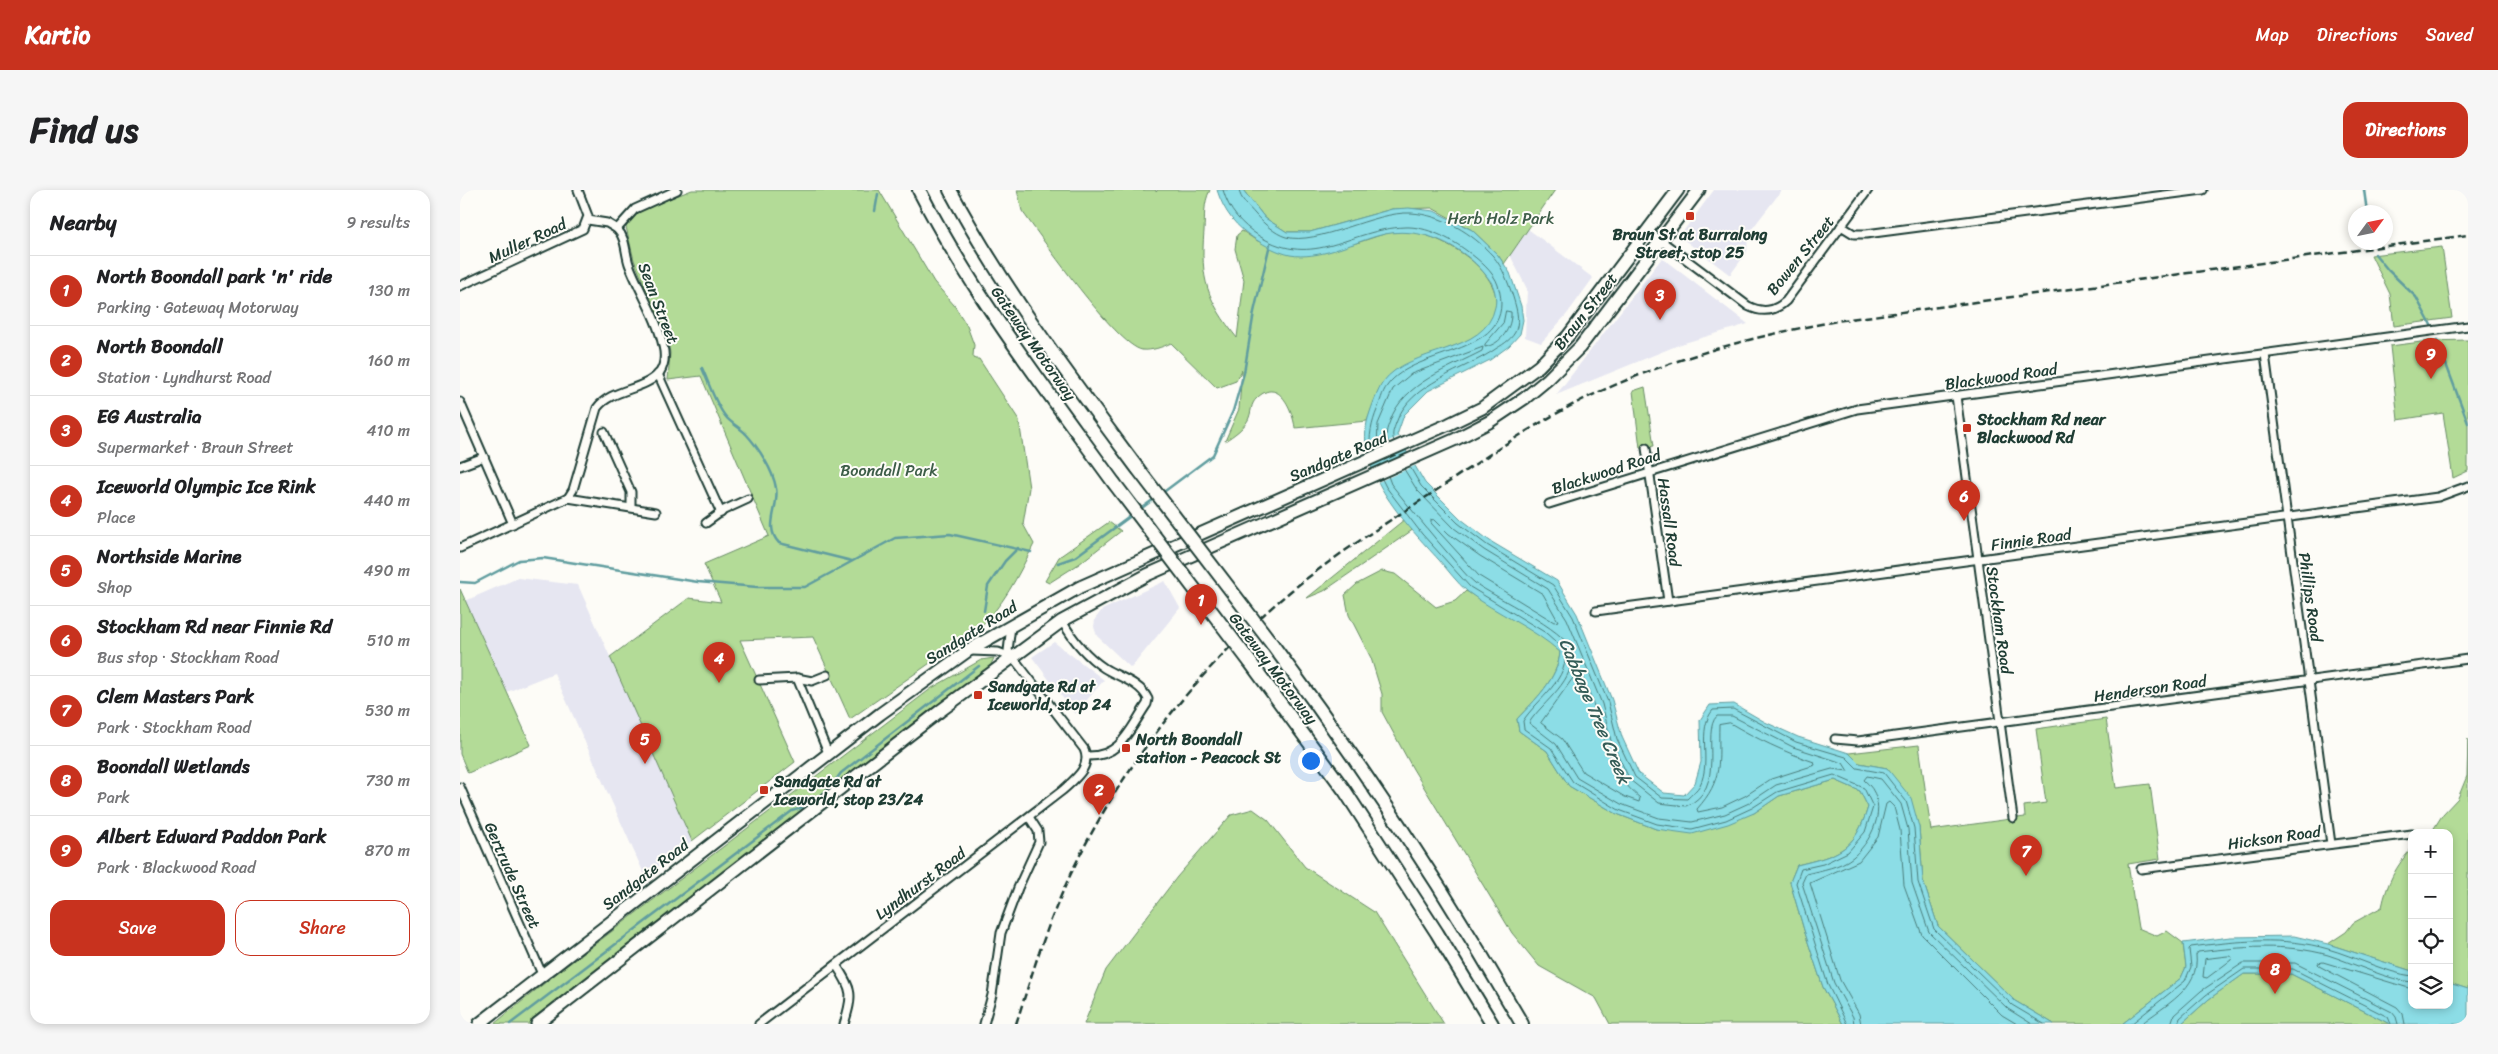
<!DOCTYPE html>
<html lang="en">
<head>
<meta charset="utf-8">
<style>
	:root { --surface:#fff; --page:#f6f6f6; --text:#202124; --muted:#757577; --line:#e0e0e0; --accent:#c8321e }
	body { margin:0; font-family:Sriracha,sans-serif; background:var(--page); color:var(--text) }
	.controls { position:absolute; right:15px; bottom:15px; display:grid; overflow:hidden; border-radius:10px; box-shadow:0 2px 8px #0003 }
	.controls button { width:45px; height:45px; display:grid; place-items:center; padding:0; border:0; border-bottom:1px solid var(--line); background:var(--surface); color:var(--text); font:25px sans-serif }
	.compass { position:absolute; left:1888px; top:15px; width:45px; height:45px; border-radius:50%; background:var(--surface); box-shadow:0 2px 8px #0003; rotate:57deg }
	.you { position:absolute; left:850px; top:570px; width:18px; height:18px; margin:-12px; border:4px solid #fff; border-radius:50%; background:#1a73e8; box-shadow:0 0 0 8px #1a73e833 }
	.badge { display:grid; place-items:center; width:32px; height:32px; border-radius:50%; background:var(--accent); color:#fff; font-size:16px; font-weight:700 }
	.pin { position:absolute; translate:-50% -41px; filter:drop-shadow(0 1px 2px #0008) }
	.pin::after { content:''; position:absolute; top:26px; width:18px; height:15px; background:inherit; clip-path:polygon(0 0,100% 0,50% 100%) }
	.list { margin:0; padding:0; list-style:none }
	h2 { display:flex; justify-content:space-between; align-items:center; height:65px; margin:0; padding:0 20px; font-size:21px }
	h2 small { font-size:16px; font-weight:400; color:var(--muted) }
	.list li { display:grid; grid-template-columns:32px 1fr auto; gap:15px; align-items:center; box-sizing:border-box; height:70px; padding:0 20px; border-top:1px solid var(--line) }
	.list b { display:block; font-size:19px; white-space:nowrap }
	.list p { margin:0; font-size:16px; white-space:nowrap; color:var(--muted) }
	.list em { font-size:16px; font-style:normal; color:var(--muted) }
	.actions { display:flex; gap:10px; padding:15px 20px }
	.actions a { flex:1; padding:11px 0; border:1px solid var(--accent); border-radius:15px; text-align:center; font-size:18px; color:var(--accent) }
	.actions .main { background:var(--accent); color:#fff }
	.icon { flex:none; width:28px; height:28px; fill:none; stroke:currentColor; stroke-width:2; stroke-linecap:round; stroke-linejoin:round }
	.map { position:relative; flex:none; width:2008px; height:834px; overflow:hidden; border-radius:15px }
	header { display:flex; align-items:center; gap:30px; box-sizing:border-box; height:70px; padding:0 25px; background:var(--accent); color:#fff }
	header strong { font-size:24px }
	nav { display:flex; gap:28px; margin-inline-start:auto; font-size:18px }
	.intro { display:flex; align-items:center; justify-content:space-between; box-sizing:border-box; height:120px; padding:0 30px }
	h1 { margin:0; font-size:35px }
	.button { padding:12px 22px; border-radius:15px; background:var(--accent); color:#fff; font-size:18px; font-weight:700 }
	main { display:flex; gap:30px; padding:0 30px }
	aside { flex:1; background:var(--surface); border-radius:15px; box-shadow:0 2px 8px #0003 }
	.map>svg:first-child { display:block }
	.built { fill:#e6e6f1 }
	.green { fill:#b3db97; stroke:#698c66 }
	.water { fill:#8cdde6; stroke:#609d9f }
	.pier { fill:#fdfcf7 }
	.lines { fill:none; stroke-linecap:round; stroke-linejoin:round }
	.shore { stroke:#4b7d7b; stroke-width:1 }
	.stream { stroke:#609d9f; stroke-width:2.5 }
	.minor-casing { stroke:#1f3d34; stroke-width:11 }
	.trunk-casing { stroke:#1f3d34; stroke-width:15 }
	.motorway-casing { stroke:#1f3d34; stroke-width:16 }
	.minor { stroke:#fdfcf7; stroke-width:7 }
	.trunk { stroke:#fdfcf7; stroke-width:11 }
	.motorway { stroke:#fdfcf7; stroke-width:12 }
	.rail { stroke:#1f3d34; stroke-width:2.5; stroke-dasharray:8 4; stroke-linecap:butt }
	.motorway-bridge-casing { stroke:#1f3d34; stroke-width:16; stroke-linecap:butt }
	.motorway-bridge { stroke:#fdfcf7; stroke-width:12 }
	.poi-dot { fill:#c8321e; stroke:#fdfcf7; stroke-width:2 }
	.labels { text-anchor:middle; stroke-width:4; stroke-linejoin:round; paint-order:stroke }
	.park-label { font-size:16px; fill:#3d5d48; stroke:#fdfcf7 }
	.poi-label { font-size:16px; font-weight:bold; fill:#1f3d34; stroke:#fdfcf7; text-anchor:start }
	.street-label { font-size:16px; fill:#1f3d34; stroke:#fdfcf7 }
	.water-label { font-size:18px; font-style:italic; fill:#355d58; stroke:#fdfcf7 }
</style>
</head>
<body>
<header>
<strong>Kartio</strong>
<nav><a>Map</a><a>Directions</a><a>Saved</a></nav>
</header>
<div class="intro"><h1>Find us</h1><a class="button">Directions</a></div>
<main>
<aside>
<h2>Nearby<small>9 results</small></h2>
<ul class="list">
<li><span class="badge">1</span><div><b>North Boondall park 'n' ride</b><p>Parking · Gateway Motorway</p></div><em>130 m</em></li>
<li><span class="badge">2</span><div><b>North Boondall</b><p>Station · Lyndhurst Road</p></div><em>160 m</em></li>
<li><span class="badge">3</span><div><b>EG Australia</b><p>Supermarket · Braun Street</p></div><em>410 m</em></li>
<li><span class="badge">4</span><div><b>Iceworld Olympic Ice Rink</b><p>Place</p></div><em>440 m</em></li>
<li><span class="badge">5</span><div><b>Northside Marine</b><p>Shop</p></div><em>490 m</em></li>
<li><span class="badge">6</span><div><b>Stockham Rd near Finnie Rd</b><p>Bus stop · Stockham Road</p></div><em>510 m</em></li>
<li><span class="badge">7</span><div><b>Clem Masters Park</b><p>Park · Stockham Road</p></div><em>530 m</em></li>
<li><span class="badge">8</span><div><b>Boondall Wetlands</b><p>Park</p></div><em>730 m</em></li>
<li><span class="badge">9</span><div><b>Albert Edward Paddon Park</b><p>Park · Blackwood Road</p></div><em>870 m</em></li>
</ul>
<div class="actions"><a class="main">Save</a><a>Share</a></div>
</aside>
<div class="map">
<svg width="2008" height="834" viewBox="0 0 2008 834">
	<rect width="100%" height="100%" fill="#fdfcf7"/>
	<filter id="ink" filterUnits="userSpaceOnUse"><feTurbulence type="fractalNoise" baseFrequency=".02" numOctaves="2"/><feDisplacementMap in="SourceGraphic" scale="10" xChannelSelector="R" yChannelSelector="G"/><feConvolveMatrix kernelMatrix="1 2 1 2 8 2 1 2 1" color-interpolation-filters="sRGB"/></filter>
	<g filter="url(#ink)">
		<g class="built">
			<path d="M1254 0H1322L1288 44 1287 62 1270 85 1223 49 1222 43Z"/>
			<path d="M1068 39 1133 88 1107 124 1081 153 1065 147 1067 99 1050 65Z"/>
			<path d="M1202 68 1288 134 1221 154 1096 205Z"/>
			<path d="M58 388 118 395 232 651 185 686 94 483 47 502 5 411Z"/>
			<path d="M705 391 720 418 671 478 637 446 634 437 635 429 642 420Z"/>
			<path d="M594 452 644 490 615 524 572 467Z"/>
		</g>
		<g class="green">
			<path d="M232 0H419L474 92 494 115 507 136 514 155 513 166 515 169H519L559 230 569 298 563 334 574 354C558 386 543 417 516 441L390 529 353 447 280 450 335 572 232 651 150 467 229 408 261 412 244 374 309 346 241 186 208 190 210 163 208 151 174 70 166 37 177 21Z"/>
			<path d="M557 0H696V2L698 0H750C743 14 745 26 744 41 740 89 747 110 777 148L784 90 775 59 777 45 782 41C788 44 795 51 801 52 812 55 878 57 888 55 908 51 926 40 947 41 982 44 1050 84 1034 126 1019 163 944 160 923 193 916 204 912 219 907 231L835 238C833 221 819 186 797 208 790 214 792 222 788 230 783 239 774 245 765 251L779 219 782 180 776 191 757 198 711 153C703 157 691 161 682 160 656 155 581 47 562 21Z"/>
			<path d="M783 0H1095L1044 74 1038 65 1012 40 972 18 932 19 850 42H827L805 28Z"/>
			<path d="M1982 57 1992 128 1934 136 1930 104 1911 65Z"/>
			<path d="M2008 150V281L1993 288 1983 223 1938 230 1930 156 1969 151Z"/>
			<path d="M1185 197 1194 256 1180 258 1173 201Z"/>
			<path d="M945 329 954 339 864 401 847 408Z"/>
			<path d="M649 332 661 341 619 374 589 393 585 391 599 367Z"/>
			<path d="M922 381 935 384 976 417 995 411 1006 401 1084 447 1100 462C1098 489 1075 510 1057 529L1059 541 1087 561 1109 596 1157 624 1196 639 1294 623 1319 606 1375 590 1400 601 1408 617C1395 661 1378 665 1337 675L1330 692 1344 740 1363 797 1383 834H1150L1136 808 1079 776 1052 743 953 579 922 522V504L911 468 889 425 885 405 897 394Z"/>
			<path d="M0 399 71 555 8 583 0 564Z"/>
			<path d="M534 468 528 481 72 834H34L97 783 472 498 521 470Z"/>
			<path d="M1646 529 1656 598 1690 594 1700 669 1668 674 1678 738 1697 746 1707 741 1723 753 1726 777 1721 788 1662 834H1594L1555 811 1478 736 1463 691 1459 637 1427 578 1399 573 1389 563 1459 555 1471 640 1565 627 1564 616 1586 613 1576 539Z"/>
			<path d="M2008 549V799L1989 793V643H1971L1983 624 1998 608 2007 586Z"/>
			<path d="M793 619 808 630 845 677 914 722 984 834H624L646 780 717 687 771 625Z"/>
			<path d="M1952 658V781L1868 754 1886 742 1893 733 1922 717C1927 693 1936 676 1952 658Z"/>
			<path d="M1784 784H1831L1930 834H1721L1749 809Z"/>
		</g>
		<g class="water">
			<path d="M757 0H783L805 28 827 42H850L932 19 949 18 974 21 1012 40 1038 65 1050 83 1061 116 1063 130 1060 144 1049 156 1030 170 968 201 944 225 937 245 965 293 1001 329 1030 351 1097 391 1117 424 1152 510 1162 547 1179 584 1204 603 1224 605 1235 593 1241 572 1240 530 1250 515 1274 514 1305 532 1338 547 1389 563 1399 573 1427 578 1451 608 1459 637 1463 691 1478 736 1555 811 1594 834H1383L1363 797 1344 740 1330 692 1337 675C1378 665 1395 661 1408 617L1400 601 1375 590 1319 606 1294 623 1268 634 1232 644 1196 639 1157 624 1109 596 1087 561 1059 541 1057 529C1075 510 1098 489 1100 462 1072 437 1037 424 1008 402 997 393 988 380 979 370 947 335 896 283 907 232 909 223 918 199 923 192 949 156 1026 165 1035 117 1037 110 1035 99 1031 92 1007 56 959 33 917 46 890 54 858 70 830 65 817 62 806 56 795 49 776 37 764 22 757 0Z"/>
			<path d="M1834 746 1868 754 1952 781V815H1989V793L2008 799V834H1930L1831 784H1784L1749 809 1721 834H1662L1721 788 1726 777 1723 753 1770 747Z"/>
		</g>
		<g class="pier">
			<path d="M940 246 948 259 909 276 904 262Z"/>
			<path d="M950 262 957 275 916 293 911 279Z"/>
		</g>
		<g class="lines">
			<g class="shore">
				<path d="M763 0C769 21 781 34 799 46 855 80 889 39 945 37 966 36 991 49 1007 61 1018 69 1034 82 1038 95 1060 168 955 155 927 196 922 202 920 213 917 220 912 232 908 248 911 261"/>
				<path d="M779 0C780 9 789 17 795 24 802 32 815 44 826 47 857 56 915 21 951 23 983 25 1012 43 1033 66 1043 78 1048 92 1053 107 1056 117 1060 129 1056 140 1053 148 1044 154 1037 158 1005 181 950 192 936 233 934 239 931 244 934 251"/>
				<path d="M1046 121 1051 122C1052 138 1041 154 1025 157V154L1043 133Z"/>
				<path d="M917 258 918 234 933 199 951 184 1023 157 1022 161C990 178 943 193 930 231 927 239 924 245 929 253"/>
				<path d="M950 277 961 296 998 333 1027 355 1093 395 1113 427 1148 512 1157 549 1175 587 1202 608 1227 609C1231 605 1237 600 1240 595 1252 571 1236 540 1253 520L1273 519 1336 552 1386 567 1397 578 1424 583 1446 611 1454 638 1458 692 1474 739 1552 815 1584 834"/>
				<path d="M928 286 931 294C951 319 971 344 992 368 999 376 1006 386 1015 393 1034 407 1106 440 1111 460 1118 490 1082 512 1069 533L1096 554 1117 588 1161 614 1199 628 1232 632 1265 624 1289 613 1316 595 1372 579 1388 581 1383 573 1333 557 1272 526H1257C1240 542 1268 599 1226 616L1199 613 1170 590 1151 551 1142 514 1107 429 1088 399 1024 360 994 338 957 300 944 279"/>
				<path d="M922 289 926 297 962 344 1010 397 1086 443 1104 459C1112 488 1076 510 1063 531L1064 539 1091 558 1113 592 1159 620 1197 634 1232 639 1266 630 1292 618 1317 602 1374 585 1404 598 1413 617 1405 642 1388 662 1363 674 1341 679 1336 693 1368 795 1387 834"/>
				<path d="M975 330 989 344 1020 366 1083 404 1098 431 1094 432 1019 386 971 333V330Z"/>
				<path d="M1117 483 1121 484C1125 494 1131 505 1134 516 1147 551 1149 583 1180 608L1179 612 1165 607 1123 582 1102 549 1081 533Z"/>
				<path d="M1270 533C1297 549 1324 562 1354 572L1355 575 1311 589 1285 606 1262 617 1238 622 1237 619C1264 589 1258 572 1259 535Z"/>
				<path d="M1769 766 1772 767 1771 770 1747 788 1743 787 1745 769Z"/>
				<path d="M1394 834 1393 827 1374 793 1342 693 1346 684C1361 680 1381 677 1393 667 1415 648 1430 611 1404 590L1407 586 1421 589 1441 614 1448 639 1452 693 1469 742 1548 819 1572 834"/>
				<path d="M1401 834 1399 824 1380 790 1350 693 1399 671 1418 647 1426 614 1429 612 1434 617 1440 640 1444 695 1462 745 1542 825 1557 834"/>
				<path d="M1671 834 1725 791 1731 777 1729 759 1731 757C1776 751 1824 746 1868 759 1893 766 1927 783 1952 786"/>
				<path d="M1681 834C1705 815 1740 799 1736 765L1738 762C1780 757 1826 753 1868 765 1890 772 1931 791 1952 792"/>
				<path d="M1711 834 1714 825 1741 801 1783 773H1835L1932 822 1936 827 1938 834"/>
				<path d="M1718 834 1720 828 1746 805 1784 779H1833L1928 827 1931 834"/>
				<path d="M1945 834 1943 824 1937 817 1859 776 1858 773 1863 772 1952 799"/>
			</g>
			<g class="stream">
				<path d="M1904 0 1907 22"/>
				<path d="M415 21 418 4"/>
				<path d="M1915 64 1928 80 1956 107 1971 135"/>
				<path d="M1977 150 2008 233"/>
				<path d="M242 178C249 193 255 214 266 227 271 233 280 238 286 244 298 257 313 280 316 298 320 316 303 337 319 353L392 371"/>
				<path d="M701 304 753 265 773 221 784 183 794 122 810 54"/>
				<path d="M679 320 694 309"/>
				<path d="M598 373 615 367 672 325"/>
				<path d="M0 392 15 393 59 370 83 368 238 392 297 397H345L435 348 490 344 571 362"/>
				<path d="M524 421 528 396 545 371 558 358"/>
				<path d="M50 834 332 621C352 616 369 600 381 583L519 476"/>
			</g>
			<defs>
				<g id="minor">
					<path d="M128 30 147 33 157 39 175 19 217 0"/>
					<path d="M1381 36 1394 44H1406L1743 0"/>
					<path d="M1187 40 1288 116C1302 123 1314 122 1326 111L1408 0"/>
					<path d="M0 96 123 39 128 26 118 0"/>
					<path d="M1805 164 1871 654"/>
					<path d="M198 184 261 323"/>
					<path d="M1496 206 1553 628"/>
					<path d="M0 212 53 334"/>
					<path d="M144 242 171 302V317"/>
					<path d="M1186 258 1208 411"/>
					<path d="M0 276 24 267"/>
					<path d="M108 308 196 322"/>
					<path d="M1089 314 1397 219 2008 136"/>
					<path d="M246 333 264 320 288 309"/>
					<path d="M0 358 108 308 113 300 137 218C152 198 185 201 200 182 205 174 205 164 203 156 197 127 179 101 169 74 165 62 166 48 157 39"/>
					<path d="M1136 421 1978 307 2008 296"/>
					<path d="M602 431C613 450 626 466 644 478 658 487 680 492 688 509L687 514C669 540 661 567 627 566"/>
					<path d="M511 461 538 462 551 467"/>
					<path d="M337 488 352 491 367 485"/>
					<path d="M299 490 337 488 368 563"/>
					<path d="M1375 549 1398 551 2008 469"/>
					<path d="M0 597 82 784"/>
					<path d="M1681 679 1952 644"/>
					<path d="M376 775C393 800 393 805 384 834"/>
					<path d="M299 834 603 600C615 589 632 577 624 559L548 461 551 436"/>
					<path d="M524 834 532 805 541 743 558 698 579 652 578 641 569 627"/>
				</g>
				<g id="trunk">
					<path d="M19 834 420 524 509 460 620 397 989 234 1022 218 1079 176 1108 146 1218 0"/>
					<path d="M77 834 480 521 602 431 687 385 996 249 1029 232 1065 208 1088 189 1120 157 1239 0"/>
				</g>
				<g id="motorway">
					<path d="M459 0C513 105 585 198 654 293"/>
					<path d="M490 0C543 99 611 189 678 279"/>
					<path d="M812 454C903 576 986 702 1062 834"/>
					<path d="M790 472 885 601 977 743 1032 834"/>
				</g>
			</defs>
			<use href="#minor" class="minor-casing"/>
			<use href="#trunk" class="trunk-casing"/>
			<use href="#motorway" class="motorway-casing"/>
			<use href="#minor" class="minor"/>
			<use href="#trunk" class="trunk"/>
			<use href="#motorway" class="motorway"/>
			<path class="rail" d="M556 834C569 794 581 753 597 715 648 593 731 484 832 400 877 364 926 333 974 302 1021 270 1069 237 1120 211 1204 170 1291 146 1383 130L2008 45"/>
			<defs>
				<g id="motorway-bridge">
					<path d="M678 279 812 454"/>
					<path d="M654 293 790 472"/>
				</g>
			</defs>
			<use href="#motorway-bridge" class="motorway-bridge-casing"/>
			<use href="#motorway-bridge" class="motorway-bridge"/>
		</g>
	</g>
	<g class="poi-dot">
		<rect x="1225" y="21" width="10" height="10" rx="2.5"/>
		<rect x="1502" y="233" width="10" height="10" rx="2.5"/>
		<rect x="513" y="500" width="10" height="10" rx="2.5"/>
		<rect x="661" y="553" width="10" height="10" rx="2.5"/>
		<rect x="299" y="595" width="10" height="10" rx="2.5"/>
	</g>
	<g class="labels">
		<g class="park-label">
			<text x="1041" y="34">Herb Holz Park</text>
			<text x="429" y="286">Boondall Park</text>
		</g>
		<g class="poi-label">
			<text x="1230" y="50" text-anchor="middle">Braun St at Burralong<tspan x="1230" dy="18">Street, stop 25</tspan></text>
			<text x="1517" y="235">Stockham Rd near<tspan x="1517" dy="18">Blackwood Rd</tspan></text>
			<text x="528" y="502">Sandgate Rd at<tspan x="528" dy="18">Iceworld, stop 24</tspan></text>
			<text x="676" y="555">North Boondall<tspan x="676" dy="18">station - Peacock St</tspan></text>
			<text x="314" y="597">Sandgate Rd at<tspan x="314" dy="18">Iceworld, stop 23/24</tspan></text>
		</g>
		<g class="street-label">
			<text transform="translate(67 50) rotate(-25)" y="6">Muller Road</text>
			<text transform="translate(1340 65) rotate(-51)" y="6">Bowen Street</text>
			<text transform="translate(199 113) rotate(69)" y="6">Sean Street</text>
			<text transform="translate(1125 121) rotate(-52)" y="6">Braun Street</text>
			<text transform="translate(574 153) rotate(55)" y="6">Gateway Motorway</text>
			<text transform="translate(1541 186) rotate(-8)" y="6">Blackwood Road</text>
			<text transform="translate(878 266) rotate(-23)" y="6">Sandgate Road</text>
			<text transform="translate(1146 281) rotate(-18)" y="6">Blackwood Road</text>
			<text transform="translate(1210 332) rotate(82)" y="6">Hassall Road</text>
			<text transform="translate(1571 349) rotate(-8)" y="6">Finnie Road</text>
			<text transform="translate(1851 407) rotate(82)" y="6">Phillips Road</text>
			<text transform="translate(1540 430) rotate(82)" y="6">Stockham Road</text>
			<text transform="translate(511 442) rotate(-32)" y="6">Sandgate Road</text>
			<text transform="translate(814 478) rotate(53)" y="6">Gateway Motorway</text>
			<text transform="translate(1690 498) rotate(-8)" y="6">Henderson Road</text>
			<text transform="translate(1814 647) rotate(-8)" y="6">Hickson Road</text>
			<text transform="translate(185 684) rotate(-38)" y="6">Sandgate Road</text>
			<text transform="translate(53 685) rotate(66)" y="6">Gertrude Street</text>
			<text transform="translate(460 693) rotate(-37)" y="6">Lyndhurst Road</text>
		</g>
		<g class="water-label">
			<text transform="translate(1135 521) rotate(67)" y="6">Cabbage Tree Creek</text>
		</g>
	</g>
</svg>
<div class="controls">
<button>+</button>
<button>−</button>
<button><svg class="icon" aria-label="locate" viewBox="0 0 24 24"><circle cx="12" cy="12" r="6"/><path d="M12 2v4M12 18v4M2 12h4M18 12h4"/></svg></button>
<button><svg class="icon" aria-label="layers" viewBox="0 0 24 24"><path d="M12 4l9 5-9 5-9-5zM3 14l9 5 9-5"/></svg></button>
</div>
<svg class="compass" viewBox="-18 -18 36 36"><path d="M0-13l5 13h-10z" fill="#e53935"/><path d="M0 13l5-13h-10z" fill="#757577"/></svg>
<div class="you"></div>
<div class="pin badge" style="left:741px;top:435px">1</div>
<div class="pin badge" style="left:639px;top:625px">2</div>
<div class="pin badge" style="left:1200px;top:130px">3</div>
<div class="pin badge" style="left:259px;top:493px">4</div>
<div class="pin badge" style="left:185px;top:574px">5</div>
<div class="pin badge" style="left:1504px;top:331px">6</div>
<div class="pin badge" style="left:1566px;top:686px">7</div>
<div class="pin badge" style="left:1815px;top:804px">8</div>
<div class="pin badge" style="left:1971px;top:189px">9</div>
</div>
</main>
</body>
</html>
